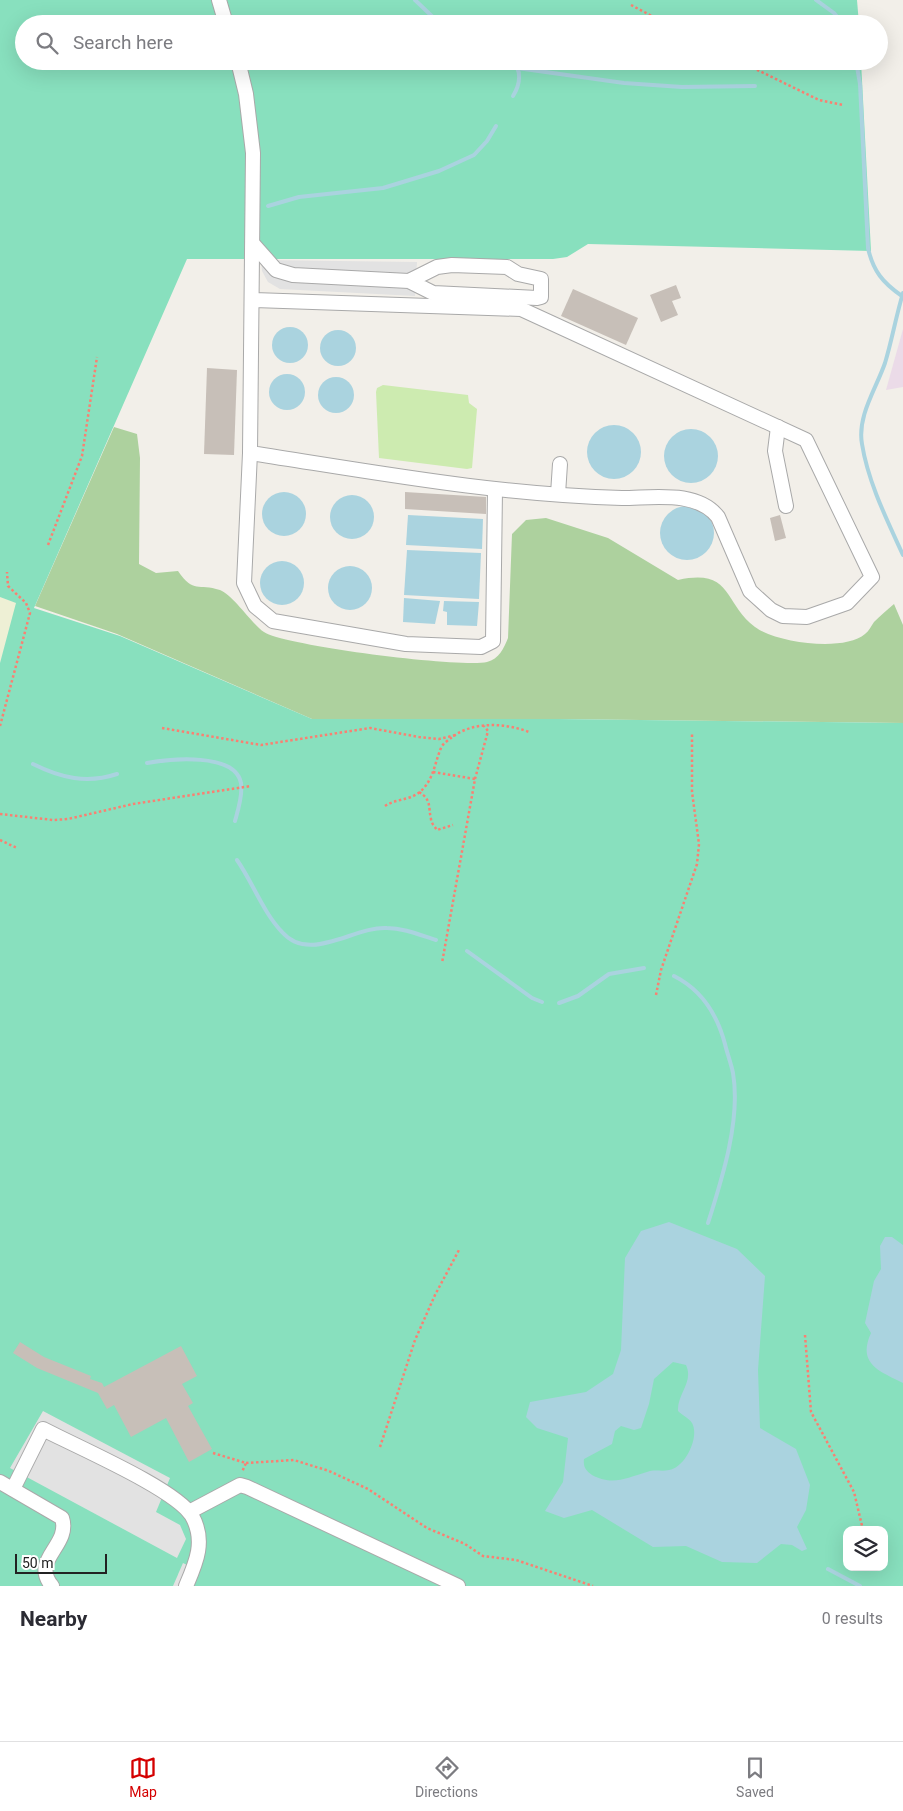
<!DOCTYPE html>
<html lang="en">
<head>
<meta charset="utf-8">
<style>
	:root { --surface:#fff; --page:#f7f7f7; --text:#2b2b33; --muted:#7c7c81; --line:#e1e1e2; --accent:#d40000 }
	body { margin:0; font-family:Roboto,sans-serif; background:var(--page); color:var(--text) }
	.controls { position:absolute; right:15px; bottom:15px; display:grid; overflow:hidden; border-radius:10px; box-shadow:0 5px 20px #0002 }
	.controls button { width:45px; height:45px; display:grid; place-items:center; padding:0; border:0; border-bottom:1px solid var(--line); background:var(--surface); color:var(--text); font:25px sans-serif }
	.scale { position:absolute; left:15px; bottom:12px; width:92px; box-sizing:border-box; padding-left:5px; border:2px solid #222; border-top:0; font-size:14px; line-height:18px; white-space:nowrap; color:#222; -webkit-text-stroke:4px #fff; paint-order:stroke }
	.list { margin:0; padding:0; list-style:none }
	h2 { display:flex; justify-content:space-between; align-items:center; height:65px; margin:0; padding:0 20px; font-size:21px }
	h2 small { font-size:16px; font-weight:400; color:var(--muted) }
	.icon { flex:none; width:28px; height:28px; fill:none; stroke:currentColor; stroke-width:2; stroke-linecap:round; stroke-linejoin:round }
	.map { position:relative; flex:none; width:903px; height:1586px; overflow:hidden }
	.search { position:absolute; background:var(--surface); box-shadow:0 5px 20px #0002; left:15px; right:15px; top:15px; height:55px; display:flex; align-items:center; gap:12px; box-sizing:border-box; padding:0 18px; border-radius:28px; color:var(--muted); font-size:19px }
	.sheet { height:155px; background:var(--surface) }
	nav { display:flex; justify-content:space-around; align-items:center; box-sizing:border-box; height:70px; border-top:1px solid var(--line); background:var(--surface); font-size:14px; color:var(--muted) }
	nav a { display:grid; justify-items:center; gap:2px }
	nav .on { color:var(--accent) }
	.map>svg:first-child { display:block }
	.industrial { fill:#ebdbe8 }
	.farmland { fill:#eef0d5 }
	.grass { fill:#cdebb0 }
	.forest { fill:#add19e }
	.pitch { fill:#88e0be; fill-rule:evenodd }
	.parking { fill:#e2e2e2 }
	.water { fill:#aad3df; fill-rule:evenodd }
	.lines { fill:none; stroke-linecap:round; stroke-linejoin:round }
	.stream { stroke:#aad3df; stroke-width:4 }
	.building { fill:#c7bfb8 }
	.minor-casing { stroke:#a9a9a9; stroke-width:16 }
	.path { stroke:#fa8072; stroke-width:2.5; stroke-dasharray:2.5 2.5; stroke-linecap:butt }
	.minor { stroke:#fff; stroke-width:14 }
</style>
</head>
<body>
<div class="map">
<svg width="903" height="1586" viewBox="0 0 903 1586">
	<rect width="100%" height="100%" fill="#f2efe9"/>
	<path class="industrial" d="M903 329V387L886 390Z"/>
	<path class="farmland" d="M0 597 17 603 0 663Z"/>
	<path class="grass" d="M383 385 468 395 469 403 477 409 472 468 467 469 379 458 376 392 377 388Z"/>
	<path class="forest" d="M114 427 137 434 140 458 139 564 156 573 178 571C194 594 198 583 220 590 233 595 252 624 264 632 285 646 461 668 487 662 499 659 504 648 508 638L512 534 526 520 546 518 608 538 678 580C733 568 723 603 755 627 777 643 844 652 865 634 869 631 871 626 874 622 880 616 887 610 894 604L903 625V723L558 719H312L117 634 35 606Z"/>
	<path class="pitch" d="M0 0H857L859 24H24V61H861L871 251 588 244 567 257 553 259H187L34 608 120 636 312 719H558L903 723V1586H0V663L16 603 0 597ZM847 1530H884V1567H847Z"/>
	<g class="parking">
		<path d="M261 260 417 262 415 296 280 289 268 282 262 271Z"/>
		<path d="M43 1411 170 1478 156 1512 180 1525 186 1539 177 1558 10 1468Z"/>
		<path d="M183 1563 191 1567 182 1586H173Z"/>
	</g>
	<g class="water">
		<circle cx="290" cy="345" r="18"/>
		<circle cx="338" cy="348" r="18"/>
		<circle cx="287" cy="392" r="18"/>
		<circle cx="336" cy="395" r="18"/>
		<circle cx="614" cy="452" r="27"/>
		<circle cx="691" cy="456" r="27"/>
		<circle cx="284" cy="514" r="22"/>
		<circle cx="352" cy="517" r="22"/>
		<circle cx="687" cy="533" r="27"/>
		<path d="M408 515 483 519 482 549 406 545Z"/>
		<path d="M407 550 481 553 479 599 404 595Z"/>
		<circle cx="282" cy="583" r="22"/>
		<circle cx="350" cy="588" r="22"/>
		<path d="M404 598 440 601 435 624 403 622Z"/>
		<path d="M444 601 479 602 477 626 447 625V612L443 611Z"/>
		<path d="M669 1222 737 1249 765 1276 758 1370 760 1428 796 1449 810 1485 806 1510 797 1527 807 1549 802 1551 792 1545 781 1544 757 1563 722 1562 686 1546 653 1547 592 1510 564 1518 545 1511 563 1482 568 1438 537 1428 526 1417 530 1402 586 1392 613 1374 621 1350 625 1258 641 1231ZM673 1362 686 1365C694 1382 677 1394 678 1411 682 1415 690 1419 692 1423 700 1437 685 1468 669 1470 662 1472 654 1469 647 1472 626 1478 613 1486 592 1475 586 1471 583 1467 584 1459L612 1444 615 1431 621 1426 634 1430 641 1428 649 1404 654 1379Z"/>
		<path d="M885 1237H892L903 1245V1383C879 1371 857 1364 871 1333L865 1323 874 1281 881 1269 880 1246Z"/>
	</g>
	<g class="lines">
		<g class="stream">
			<path d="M415 0 436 20 445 24"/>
			<path d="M816 0 834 13 843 24"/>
			<path d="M511 61C523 69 520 85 513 96"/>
			<path d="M856 61 860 84 868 248C873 271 883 283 902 296"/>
			<path d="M517 68 624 83 682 87 755 86"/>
			<path d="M268 206 299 197 383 188 439 171 474 155 487 141 496 126"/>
			<path d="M903 293C896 316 892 340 885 363 876 389 857 416 862 444 868 482 887 520 903 555"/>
			<path d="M147 763C170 759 235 752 241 783 243 795 238 810 235 821"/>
			<path d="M33 764C61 778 87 784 117 774"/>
			<path d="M237 860C253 883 263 912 282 932 310 964 354 926 387 928 404 928 420 935 436 940"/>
			<path d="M467 951 532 998 542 1002"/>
			<path d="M674 976C702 990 717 1014 725 1044 727 1053 731 1063 733 1073 741 1120 722 1179 708 1223"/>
			<path d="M559 1003 578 996 609 974 644 968"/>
			<path d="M828 1569 860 1586"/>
		</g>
	</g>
	<g class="building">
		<path d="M676 285 681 298 672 301 678 315 661 322 650 295Z"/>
		<path d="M573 289 638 318 626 345 561 316Z"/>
		<path d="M207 368 237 370 234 455 204 454Z"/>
		<path d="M405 492 486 497V514L405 509Z"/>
		<path d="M780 515 786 538 775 541 770 518Z"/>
		<path d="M20 1342 44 1357 91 1376 90 1379 102 1383 104 1387 181 1346 197 1376 182 1384 193 1403 188 1406 212 1449 189 1462 166 1418 131 1437 114 1405 107 1409 98 1393 37 1368 13 1353Z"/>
	</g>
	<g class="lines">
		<defs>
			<g id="minor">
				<path d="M219 0 226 24"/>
				<path d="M238 61 246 94 253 153 250 453C374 472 497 495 622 498 653 498 697 490 718 517L750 591 771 610 783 616 807 617 847 603 872 577 806 440 521 309 252 300"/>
				<path d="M254 245 276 270 293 275 409 281 433 293 537 298 541 297V279L518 274 507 267 452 265 437 267 409 281"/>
				<path d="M778 427 775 451 786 506"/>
				<path d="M250 453 244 583 255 606 273 621 406 644 481 647 493 641 495 490"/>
				<path d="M558 494 560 464"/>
				<path d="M0 1482 62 1518C71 1546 30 1559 52 1586"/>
				<path d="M13 1489 43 1429C75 1446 176 1489 192 1516 206 1541 196 1563 186 1586"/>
				<path d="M189 1512 240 1485 247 1487 458 1586"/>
			</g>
		</defs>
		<use href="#minor" class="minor-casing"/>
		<g class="path">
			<path d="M631 5 667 24"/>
			<path d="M739 61 819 100 843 105"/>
			<path d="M48 545 82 456 97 357"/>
			<path d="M0 726 30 613 26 603 8 586 7 572"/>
			<path d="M162 728 261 745 370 728 419 737 439 739 456 735"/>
			<path d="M433 772 475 779 442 963"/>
			<path d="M475 779 488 731 484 726"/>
			<path d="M419 792C432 800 428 807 431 819 431 823 435 827 437 830L453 825"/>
			<path d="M385 806C397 798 412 801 423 789 434 777 435 762 441 748 443 743 449 740 452 737 474 721 505 723 529 732"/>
			<path d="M0 814 53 820 68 819 133 804 251 786"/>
			<path d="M0 840 17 848"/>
			<path d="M656 995 661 970 697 864 699 844 692 792V734"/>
			<path d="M805 1335 811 1412 854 1492 863 1530"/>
			<path d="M380 1447 415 1340 435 1295 459 1250"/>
			<path d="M213 1453 246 1463 242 1472"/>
			<path d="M246 1463 294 1460 329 1471 368 1489 427 1528 465 1544 483 1556 516 1560 593 1586"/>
		</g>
		<use href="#minor" class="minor"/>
	</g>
</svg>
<div class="controls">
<button><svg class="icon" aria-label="layers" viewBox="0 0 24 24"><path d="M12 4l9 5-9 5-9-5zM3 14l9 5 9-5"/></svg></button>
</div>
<div class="scale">50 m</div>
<div class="search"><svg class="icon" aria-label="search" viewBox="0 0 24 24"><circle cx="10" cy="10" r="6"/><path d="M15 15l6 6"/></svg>Search here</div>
</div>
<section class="sheet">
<h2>Nearby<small>0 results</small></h2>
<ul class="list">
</ul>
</section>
<nav>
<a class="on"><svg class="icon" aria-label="map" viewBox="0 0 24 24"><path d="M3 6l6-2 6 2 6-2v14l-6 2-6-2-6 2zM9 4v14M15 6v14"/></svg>Map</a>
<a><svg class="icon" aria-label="directions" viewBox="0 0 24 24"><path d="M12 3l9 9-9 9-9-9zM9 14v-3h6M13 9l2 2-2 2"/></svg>Directions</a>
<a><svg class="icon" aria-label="saved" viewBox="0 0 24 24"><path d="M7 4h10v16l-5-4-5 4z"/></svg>Saved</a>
</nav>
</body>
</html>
